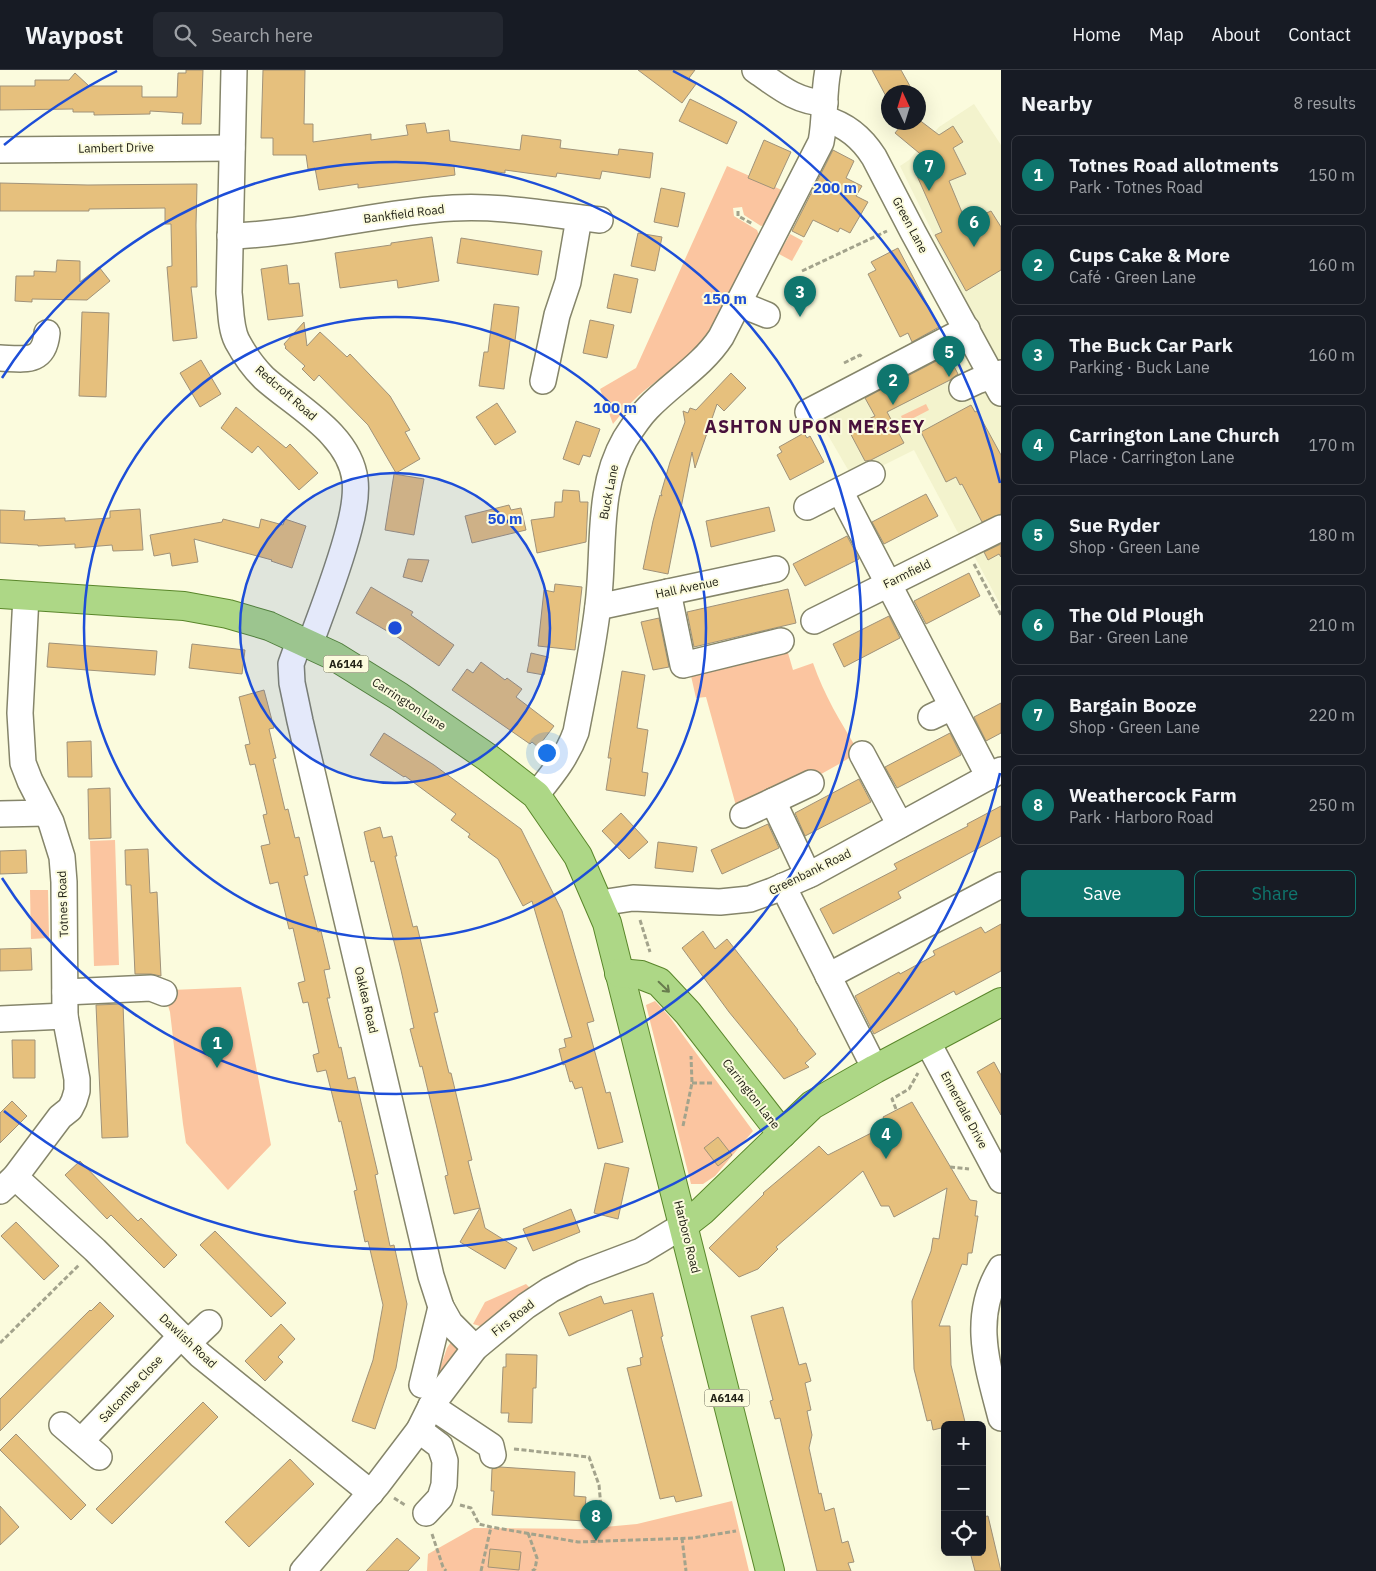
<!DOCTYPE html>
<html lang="en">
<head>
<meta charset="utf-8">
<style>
	:root { --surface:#171b24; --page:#242831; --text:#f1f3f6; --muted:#9ea1a6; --line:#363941; --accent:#0f766e }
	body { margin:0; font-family:"IBM Plex Sans",sans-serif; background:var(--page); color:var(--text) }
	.controls { position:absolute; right:15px; bottom:15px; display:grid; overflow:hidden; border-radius:8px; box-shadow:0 5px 20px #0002 }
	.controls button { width:45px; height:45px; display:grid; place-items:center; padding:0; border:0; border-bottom:1px solid var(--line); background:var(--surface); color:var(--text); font:25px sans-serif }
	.compass { position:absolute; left:881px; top:15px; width:45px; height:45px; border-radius:50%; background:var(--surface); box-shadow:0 5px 20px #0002; rotate:356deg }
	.you { position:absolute; left:546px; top:682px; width:18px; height:18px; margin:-12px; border:4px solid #fff; border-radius:50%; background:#1a73e8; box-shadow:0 0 0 8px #1a73e833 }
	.badge { display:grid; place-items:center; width:32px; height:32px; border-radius:50%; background:var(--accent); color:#fff; font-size:16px; font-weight:700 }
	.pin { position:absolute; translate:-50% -41px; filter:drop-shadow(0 1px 2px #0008) }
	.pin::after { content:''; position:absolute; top:26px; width:18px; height:15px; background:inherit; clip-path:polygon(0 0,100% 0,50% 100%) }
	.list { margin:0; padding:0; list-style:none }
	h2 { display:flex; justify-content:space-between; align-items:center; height:65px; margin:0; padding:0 20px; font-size:21px }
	h2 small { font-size:16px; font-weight:400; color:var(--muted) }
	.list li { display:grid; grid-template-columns:32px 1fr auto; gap:15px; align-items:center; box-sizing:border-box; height:80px; margin:0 10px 10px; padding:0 10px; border:1px solid var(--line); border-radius:8px }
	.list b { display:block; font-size:19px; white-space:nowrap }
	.list p { margin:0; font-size:16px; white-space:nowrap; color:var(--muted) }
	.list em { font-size:16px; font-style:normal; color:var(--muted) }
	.actions { display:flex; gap:10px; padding:15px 20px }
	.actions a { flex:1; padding:11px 0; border:1px solid var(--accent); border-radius:8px; text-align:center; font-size:18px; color:var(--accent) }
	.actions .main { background:var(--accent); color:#fff }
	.icon { flex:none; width:28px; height:28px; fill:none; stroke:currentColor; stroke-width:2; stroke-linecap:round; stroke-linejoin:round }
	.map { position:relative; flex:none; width:1001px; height:1501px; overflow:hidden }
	header { display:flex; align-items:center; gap:30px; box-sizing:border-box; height:70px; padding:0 25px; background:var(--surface); border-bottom:1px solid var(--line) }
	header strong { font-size:24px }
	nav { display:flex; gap:28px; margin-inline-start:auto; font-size:18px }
	.search { width:350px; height:45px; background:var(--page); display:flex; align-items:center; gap:12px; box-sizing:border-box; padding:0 18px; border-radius:8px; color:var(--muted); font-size:19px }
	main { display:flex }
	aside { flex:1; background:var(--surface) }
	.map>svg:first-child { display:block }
	.built { fill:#f3f3cd }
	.green { fill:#fbc5a0 }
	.building { fill:#e6c07d; stroke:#a09279 }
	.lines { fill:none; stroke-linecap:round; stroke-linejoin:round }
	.minor-casing { stroke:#85856a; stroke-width:28 }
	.major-casing { stroke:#59862a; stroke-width:30 }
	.path { stroke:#a3a38c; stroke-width:3; stroke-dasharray:5 2.5; stroke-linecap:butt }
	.minor { stroke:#fff; stroke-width:25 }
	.major { stroke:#add786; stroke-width:28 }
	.oneway { stroke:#687c4e }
	.ring { fill:none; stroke:#1d4ed8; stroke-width:2.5 }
	.labels { text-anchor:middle; stroke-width:4; stroke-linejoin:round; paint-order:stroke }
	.shield { fill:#fbfbdd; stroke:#636352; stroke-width:1 }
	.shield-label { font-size:11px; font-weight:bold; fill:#222217 }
	.street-label { font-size:12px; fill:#222217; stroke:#fbfbdd }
	.district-label { font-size:18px; font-weight:bold; letter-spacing:1px; fill:#48113c; stroke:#fbfbdd }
	.centre { fill:#1d4ed8; stroke:#fbfbdd; stroke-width:2.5 }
	.ring-label { font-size:15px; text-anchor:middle; font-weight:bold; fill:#1d4ed8; stroke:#fbfbdd; stroke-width:4; stroke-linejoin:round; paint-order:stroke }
</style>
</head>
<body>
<header>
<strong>Waypost</strong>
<div class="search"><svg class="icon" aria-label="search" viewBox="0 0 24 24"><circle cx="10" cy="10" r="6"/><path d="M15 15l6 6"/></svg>Search here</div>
<nav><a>Home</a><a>Map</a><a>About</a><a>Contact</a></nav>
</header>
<main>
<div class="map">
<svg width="1001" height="1501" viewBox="0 0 1001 1501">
	<rect width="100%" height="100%" fill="#fbfbdd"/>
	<path class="built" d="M974 34 1001 75V536L971 480 957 461 914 380 854 410 807 329 975 249 900 96 909 90 939 57Z"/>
	<g class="green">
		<path d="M727 96 784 121 765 155 761 156 744 145 742 137 733 138 734 146 757 160 759 165 710 259C691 290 659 306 634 330 626 337 620 346 613 354L600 319 636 298Z"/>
		<path d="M790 164 803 171 792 191 779 184Z"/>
		<path d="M926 334 929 340 904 353 901 346Z"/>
		<path d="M786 576 793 600 813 593C824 625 841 653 859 682 821 706 780 726 738 743L706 627 696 628 689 597Z"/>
		<path d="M115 770 119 895 94 896 90 771Z"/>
		<path d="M30 820H48L49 868 31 869Z"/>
		<path d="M241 917 271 1075 228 1120 186 1073 183 1054 170 942 164 923 172 920Z"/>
		<path d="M655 931 669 946 753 1061 715 1106 703 1114H691L646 935Z"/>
		<path d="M526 1214 530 1218 502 1239 486 1254 480 1256 473 1254 485 1232Z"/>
		<path d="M453 1269 461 1279 443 1304 437 1307 447 1278Z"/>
		<path d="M732 1431 749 1501H427L428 1484 474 1458 583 1459 637 1454Z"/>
	</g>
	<g class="building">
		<path d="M186 0H203L201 54H182L183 43 150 41V44L94 45V42H73V39L0 40V16H35V10H69L75 3 89 16H142V27H177L178 3H186Z"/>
		<path d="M263 0H305L304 54H313V72L371 64V70L408 65 406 55 425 53 427 63 449 60 450 71 520 80 522 65 561 70 560 78 618 85 619 79 653 83 650 108 602 101 600 109 557 103 556 107 505 100V103L454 96 455 105 358 118V114L319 120 315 98 308 99 306 85H273V68H261Z"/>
		<path d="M638 0H695L689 8 696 14 682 33Z"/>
		<path d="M872 0H901L911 18 901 22H888V30Z"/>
		<path d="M690 29 737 52 727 74 679 51Z"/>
		<path d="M918 49 939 65 953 56 963 72 953 78 966 104 949 111 966 152 991 141 1001 157V200L966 221 935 165 942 162 914 99 930 92 895 63 904 52H918Z"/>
		<path d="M764 70 791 82 774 119 748 108Z"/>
		<path d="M833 80 854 91 846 108 862 116 856 126 868 132 850 163 840 158 838 162 813 150 804 167 792 161Z"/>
		<path d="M0 113 88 115 197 114 196 155 197 217H191L197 268 173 271 167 197 172 196 171 154H165V138L89 139V141H0Z"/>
		<path d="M661 118 685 123 678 157 654 152Z"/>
		<path d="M638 163 662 167 655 201 631 196Z"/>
		<path d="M432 167 439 211 398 218 397 210 340 218 335 183 391 175V173Z"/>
		<path d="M461 168 542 181 538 205 457 193Z"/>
		<path d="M898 178 939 257 912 272 908 263 900 267 868 204 876 200 871 192Z"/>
		<path d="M57 190 80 191V212L99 197 110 211 87 230 32 229V232L15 231 16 206H34V201L56 202Z"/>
		<path d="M287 195 289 214 299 213 303 246 268 250 261 199Z"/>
		<path d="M614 204 638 209 631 243 607 238Z"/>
		<path d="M494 234 519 237 515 271H510L504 319 479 316 484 282H488Z"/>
		<path d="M82 242 109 243 106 327 79 326Z"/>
		<path d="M590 250 614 255 607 288 583 283Z"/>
		<path d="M304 252 307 276 320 262 347 287 350 284 390 326 410 360 405 362 420 389 396 403 368 355 319 305 314 311 302 299 305 296 285 278 286 277 284 274Z"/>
		<path d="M948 285 958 304 950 310 887 342 904 373 871 390 865 391 848 359 875 346 865 328Z"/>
		<path d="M201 290 221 324 200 337 180 303Z"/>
		<path d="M731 303 746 318 724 341 717 334 695 398 692 382 668 504 643 499 653 451 660 425 662 426 661 423 670 392 685 352 683 341 688 343 690 338 696 340Z"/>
		<path d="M497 333 516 362 495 375 476 347Z"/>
		<path d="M971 335 975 342 977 341 1001 385V444L982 452 962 414 960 415 956 407 946 412 921 362Z"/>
		<path d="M236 337 286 378 290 374 318 403 299 420 258 376 252 383 221 358Z"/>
		<path d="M576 351 600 359 590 387 583 385 579 395 563 389Z"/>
		<path d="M804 363 807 368 810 366 824 392 790 410 777 385 782 382 779 377Z"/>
		<path d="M394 404 424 409 414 465 385 460Z"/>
		<path d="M563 420 579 421 580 432H588L586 472 537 483 531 450 554 447 555 432H562Z"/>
		<path d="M926 424 938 446 884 474 872 452Z"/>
		<path d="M509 435 511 440 521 438 526 460 472 473 465 446Z"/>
		<path d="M769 437 775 461 711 477 706 451Z"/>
		<path d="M140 439 143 480 113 481 112 475 75 478V474L38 476V475L0 473V440L25 441 24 450 65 448V451L110 448V441Z"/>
		<path d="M223 449 259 458 261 449 283 455 285 449 306 456 292 498 271 491 272 490 194 469 198 492 172 496 170 483 154 486 150 465 222 452Z"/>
		<path d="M847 466 859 489 805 516 793 494Z"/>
		<path d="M1001 474V487L999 484 988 490 984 482Z"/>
		<path d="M408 489 429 490 422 512 403 507Z"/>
		<path d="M969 503 980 526 926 554 914 531Z"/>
		<path d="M555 514 582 517 575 580 538 576 544 520 554 522Z"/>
		<path d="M371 517 413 542 411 545 454 575 439 596 399 568 356 543Z"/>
		<path d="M788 519 796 553 694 577 687 542Z"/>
		<path d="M889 546 900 568 844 597 833 574Z"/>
		<path d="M659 548 669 597 653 600 641 552Z"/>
		<path d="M49 573 157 581 155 605 47 597Z"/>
		<path d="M192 574 245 580 242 604 189 598Z"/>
		<path d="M531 583 548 587 544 605 527 602Z"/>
		<path d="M481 592 505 610 507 608 522 619 516 627 554 656 538 677 532 672 530 674 452 620 467 599 473 603Z"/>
		<path d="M622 601 645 605 637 658 648 660 642 702 648 703 645 726 606 720 611 688H608Z"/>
		<path d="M264 620 274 658 269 659 276 688 273 689 285 740 288 739 295 768 299 767 308 805 304 806 318 862 321 861 330 899 324 900 330 928H327L339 978 341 977 348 1009 355 1007 378 1104 375 1105 390 1176 394 1175 407 1234 396 1298 375 1359 352 1351 373 1290 383 1235 368 1171 365 1172 354 1121 357 1120 341 1051 339 1052 326 1000 317 1002 313 985 319 983 308 932 303 933 298 913 305 911 293 858 289 859 278 812 270 814 261 776 270 774 263 745 267 744 255 694 250 695 245 675 250 674 239 627Z"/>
		<path d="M1001 633V663L986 671 974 647Z"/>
		<path d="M384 663 434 695 521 759 562 841 594 951 587 953 606 1023 610 1022 623 1072 598 1079 582 1017 575 1019 572 1011 570 1012 565 994 563 995 559 979 566 977 564 969 572 967 532 831 523 836 498 789 468 767 470 764 451 750 456 744 405 706 404 707 370 685Z"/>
		<path d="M950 663 961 685 897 718 885 697Z"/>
		<path d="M91 671 92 707H68L67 672Z"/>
		<path d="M859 709 871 732 805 766 795 743Z"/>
		<path d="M110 718 111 768 89 769 88 719Z"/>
		<path d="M1001 736V766L898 822 901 828 833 864 820 839 897 799 894 794 968 756 967 754Z"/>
		<path d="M621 743 648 772 629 789 602 761Z"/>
		<path d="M768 754 779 778 722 804 711 780Z"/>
		<path d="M380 757 383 768 392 766 397 786H395L413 857 417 856 438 942 434 943 449 1003H451L472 1090 468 1091 480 1138 454 1144 445 1106 448 1105 437 1058 422 996 420 997 410 959 414 958 401 900 374 791 371 792 364 762Z"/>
		<path d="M658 772 697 777 693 802 655 798Z"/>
		<path d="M148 779 150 823 157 822 161 906 151 904H135L131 815H126L125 780Z"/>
		<path d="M26 780 27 803 0 804V781Z"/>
		<path d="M1001 854V901L956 925 954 921 874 964 855 926 899 902 900 904 935 885 933 881 981 857 985 863Z"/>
		<path d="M703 861 715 879 727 869 798 960H797L816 984 805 993 809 997 784 1009 729 942 682 878Z"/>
		<path d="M31 878 32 900 0 901V879Z"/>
		<path d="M123 934 128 1067 102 1068 96 935Z"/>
		<path d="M12 970H35V1008H13Z"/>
		<path d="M994 992 1001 1005V1045L977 1002Z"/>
		<path d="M12 1031 27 1046 0 1073V1043Z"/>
		<path d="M912 1032 970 1130 977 1131 975 1146H978L972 1183H968L967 1195 962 1194 939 1256H950L951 1295 965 1352 945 1355V1357L933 1360 931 1350 927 1351 914 1299 912 1231 931 1181 933 1168 939 1169 947 1118 894 1147 889 1136H881L863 1101 776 1177 778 1179 758 1199 739 1207 709 1178 764 1124 763 1123 819 1076 828 1085 887 1055 883 1047Z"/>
		<path d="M718 1067 732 1085 718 1096 704 1078Z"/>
		<path d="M80 1091 138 1151 141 1148 177 1185 164 1198 111 1145 107 1149 65 1105Z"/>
		<path d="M605 1093 629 1098 618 1149 594 1143Z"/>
		<path d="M480 1138 485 1158 517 1178 505 1199 460 1172Z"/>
		<path d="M571 1139 580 1162 533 1181 523 1159Z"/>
		<path d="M16 1152 59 1196 44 1210 1 1166Z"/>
		<path d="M215 1161 286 1233 271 1247 200 1175Z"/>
		<path d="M653 1223 663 1266 661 1267 702 1426 676 1432 674 1426 660 1429 627 1298 641 1295 640 1288 643 1287 632 1240 569 1266 559 1243 601 1226 604 1234Z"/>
		<path d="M100 1232 114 1246 0 1361V1329L90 1240 91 1241Z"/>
		<path d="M783 1237 799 1295 806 1293 811 1311 805 1313 811 1340 807 1341 812 1365 809 1378 819 1424 821 1423 825 1441 834 1438 842 1473 848 1471 854 1492 848 1493 851 1501H817L780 1348 775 1349 770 1331 773 1330 751 1246Z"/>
		<path d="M281 1254 295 1269 278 1287 283 1292 265 1311 245 1291Z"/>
		<path d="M506 1284 537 1285 536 1318H533L532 1353 508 1352 509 1343H501L503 1297H506Z"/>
		<path d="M203 1332 218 1347 112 1454 96 1439Z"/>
		<path d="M16 1364 86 1435 71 1450 0 1380Z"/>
		<path d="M290 1389 314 1414 249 1477 225 1452Z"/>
		<path d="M500 1397 575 1402 574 1426 586 1427 584 1451 492 1445 494 1421H491L492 1399Z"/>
		<path d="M0 1436 19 1457 0 1475Z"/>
		<path d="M988 1446 1001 1501H975L970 1482H982V1447Z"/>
		<path d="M397 1468 420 1488 408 1501H366Z"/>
		<path d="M490 1479 521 1482 519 1500 488 1497Z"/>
	</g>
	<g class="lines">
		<defs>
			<g id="minor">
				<path d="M234 0 229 223C231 238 230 257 237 271 244 284 253 297 264 308 295 336 350 364 355 410 357 427 353 444 349 459 339 498 324 536 310 574"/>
				<path d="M755 0C778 16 796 32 825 33"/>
				<path d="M825 49C847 55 862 68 874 87L913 162 1001 323"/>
				<path d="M0 80 232 78"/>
				<path d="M230 166C305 164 378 142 453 138 501 135 551 145 600 150"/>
				<path d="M737 233 767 245"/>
				<path d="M0 288C25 289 44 294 47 263"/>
				<path d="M543 311 557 245 568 212 579 148"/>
				<path d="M962 318 977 311 1001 303"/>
				<path d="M808 342 967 259"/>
				<path d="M840 421 989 707"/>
				<path d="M807 437 872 404"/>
				<path d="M668 522 683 595 781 571"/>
				<path d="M598 537 776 499"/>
				<path d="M814 551 1001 458"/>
				<path d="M300 569 291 594 292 613 300 651 431 1206 441 1237 450 1253 475 1278"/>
				<path d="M931 647 952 637"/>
				<path d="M862 684 900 755"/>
				<path d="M536 725C552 705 567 687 576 662 584 620 593 578 598 535 605 480 596 419 625 369 632 358 639 347 648 338 672 313 702 296 721 267L821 72C826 48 823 24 828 0"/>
				<path d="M773 731 811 713"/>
				<path d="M0 744 46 743"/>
				<path d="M743 745 773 731 808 805"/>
				<path d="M783 816 875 999"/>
				<path d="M600 833 633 828 720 832 750 829 772 821 811 804 1001 700"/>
				<path d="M828 906 1001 815"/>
				<path d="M65 922 151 918 164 923"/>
				<path d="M0 949 65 946"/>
				<path d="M927 971 1001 1110"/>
				<path d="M15 1107 95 1180 200 1285 371 1423"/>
				<path d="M0 1121 15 1107 60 1047 70 1039 74 1031 77 1021V1009L65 946 64 812 62 787 51 752 30 711 23 693 20 643 26 526"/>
				<path d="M1001 1198C970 1248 988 1297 1001 1348"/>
				<path d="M188 1273 209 1253"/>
				<path d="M422 1315 441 1237"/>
				<path d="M431 1336 491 1376 493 1385"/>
				<path d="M62 1355 99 1387"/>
				<path d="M419 1360 440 1376 445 1391 444 1415 440 1428 426 1443"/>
				<path d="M81 1371 181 1266"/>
				<path d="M303 1501 378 1414 419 1360 431 1336 475 1278 526 1236 550 1220 583 1203 641 1181 684 1155"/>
			</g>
			<g id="major">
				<path d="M0 524 184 536 228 544 269 556 334 586 400 627 487 687 536 725 578 786 607 853 770 1501"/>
				<path d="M619 903 641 905 659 912 688 943 782 1064"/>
				<path d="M684 1155 702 1141 812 1035 875 999 1001 932"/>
			</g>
		</defs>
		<use href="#minor" class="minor-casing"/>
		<use href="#major" class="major-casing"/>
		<g class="path">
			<path d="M738 141V146L753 154"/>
			<path d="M802 201 887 161"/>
			<path d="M844 293 860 285 863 288"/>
			<path d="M974 494 1001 545"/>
			<path d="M640 850 650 882"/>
			<path d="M692 1013H712"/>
			<path d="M896 1039 892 1029 909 1019 918 1003"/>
			<path d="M683 1056 692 1013 691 986"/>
			<path d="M950 1097 969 1099"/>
			<path d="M0 1273 80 1194"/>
			<path d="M514 1379 589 1387 599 1415 601 1437"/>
			<path d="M394 1428 405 1435"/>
			<path d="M460 1435 471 1438 479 1454 491 1457 578 1472 693 1468 736 1461"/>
			<path d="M528 1463 537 1488 535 1499 532 1501"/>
			<path d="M432 1464 443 1497 446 1501"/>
			<path d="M682 1468 686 1501"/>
			<path d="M481 1501 491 1457"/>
		</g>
		<use href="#minor" class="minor"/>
		<use href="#major" class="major"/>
	</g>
	<defs><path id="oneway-shaft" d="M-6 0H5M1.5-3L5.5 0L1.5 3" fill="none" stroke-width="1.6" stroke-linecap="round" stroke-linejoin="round" transform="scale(1.25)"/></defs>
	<use class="oneway" href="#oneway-shaft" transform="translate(664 917) rotate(44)"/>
	<circle cx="395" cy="558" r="155" fill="#1d4ed8" fill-opacity=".12"/>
	<g class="ring">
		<circle cx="395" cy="558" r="155"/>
		<circle cx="395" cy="558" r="311"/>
		<path d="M2 308A466 466 0 1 1 2 808"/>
		<path d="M1000 703A622 622 0 0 1 4 1041M4 75A622 622 0 0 1 117 1M673 1A622 622 0 0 1 1000 413"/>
	</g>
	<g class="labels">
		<g class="shield">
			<rect x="323.5" y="585.5" width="45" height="17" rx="4"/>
			<rect x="704.5" y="1319.5" width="45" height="17" rx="4"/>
		</g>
		<g class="shield-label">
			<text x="346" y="598">A6144</text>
			<text x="727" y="1332">A6144</text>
		</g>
		<g class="street-label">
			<text transform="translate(116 78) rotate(-1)" y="4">Lambert Drive</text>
			<text transform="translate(404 144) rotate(-7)" y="4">Bankfield Road</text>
			<text transform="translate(910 155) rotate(62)" y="4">Green Lane</text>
			<text transform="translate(286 323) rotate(41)" y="4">Redcroft Road</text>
			<text transform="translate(609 422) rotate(-79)" y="4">Buck Lane</text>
			<text transform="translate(907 504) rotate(-26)" y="4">Farmfield</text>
			<text transform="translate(687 518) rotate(-12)" y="4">Hall Avenue</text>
			<text transform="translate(409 634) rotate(33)" y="4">Carrington Lane</text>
			<text transform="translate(810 802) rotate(-26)" y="4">Greenbank Road</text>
			<text transform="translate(63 834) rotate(-92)" y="4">Totnes Road</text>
			<text transform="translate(366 930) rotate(77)" y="4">Oaklea Road</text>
			<text transform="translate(751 1024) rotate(52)" y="4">Carrington Lane</text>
			<text transform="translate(964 1040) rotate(62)" y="4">Ennerdale Drive</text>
			<text transform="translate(687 1167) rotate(76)" y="4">Harboro Road</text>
			<text transform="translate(513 1248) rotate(-38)" y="4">Firs Road</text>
			<text transform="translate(188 1271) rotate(43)" y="4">Dawlish Road</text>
			<text transform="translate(131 1319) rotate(-47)" y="4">Salcombe Close</text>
		</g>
		<g class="district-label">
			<text x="815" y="363">ASHTON UPON MERSEY</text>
		</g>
	</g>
	<circle cx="395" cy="558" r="8" class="centre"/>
	<g class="ring-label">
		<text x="835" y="123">200 m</text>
		<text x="725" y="234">150 m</text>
		<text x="615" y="343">100 m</text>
		<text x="505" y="454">50 m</text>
	</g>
</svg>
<div class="controls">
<button>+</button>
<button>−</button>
<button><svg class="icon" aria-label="locate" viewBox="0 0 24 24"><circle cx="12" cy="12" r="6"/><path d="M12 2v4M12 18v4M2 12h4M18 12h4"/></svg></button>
</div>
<svg class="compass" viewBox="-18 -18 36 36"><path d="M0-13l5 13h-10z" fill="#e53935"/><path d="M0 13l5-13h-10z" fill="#9ea1a6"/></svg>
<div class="you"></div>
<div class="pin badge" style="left:217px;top:998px">1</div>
<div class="pin badge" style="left:893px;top:335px">2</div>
<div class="pin badge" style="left:800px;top:247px">3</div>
<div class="pin badge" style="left:886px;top:1089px">4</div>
<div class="pin badge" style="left:949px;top:307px">5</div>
<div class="pin badge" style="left:974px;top:177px">6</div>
<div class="pin badge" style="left:929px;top:121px">7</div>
<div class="pin badge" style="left:596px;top:1471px">8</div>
</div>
<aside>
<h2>Nearby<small>8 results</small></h2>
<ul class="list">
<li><span class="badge">1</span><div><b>Totnes Road allotments</b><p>Park · Totnes Road</p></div><em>150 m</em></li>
<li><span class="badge">2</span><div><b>Cups Cake &amp; More</b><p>Café · Green Lane</p></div><em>160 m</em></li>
<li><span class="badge">3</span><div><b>The Buck Car Park</b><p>Parking · Buck Lane</p></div><em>160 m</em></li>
<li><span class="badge">4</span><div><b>Carrington Lane Church</b><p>Place · Carrington Lane</p></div><em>170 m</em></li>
<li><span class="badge">5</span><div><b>Sue Ryder</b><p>Shop · Green Lane</p></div><em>180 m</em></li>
<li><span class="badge">6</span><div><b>The Old Plough</b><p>Bar · Green Lane</p></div><em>210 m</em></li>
<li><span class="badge">7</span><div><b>Bargain Booze</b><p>Shop · Green Lane</p></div><em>220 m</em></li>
<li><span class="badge">8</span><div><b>Weathercock Farm</b><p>Park · Harboro Road</p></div><em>250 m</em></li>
</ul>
<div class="actions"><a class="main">Save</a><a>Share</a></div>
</aside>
</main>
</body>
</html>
